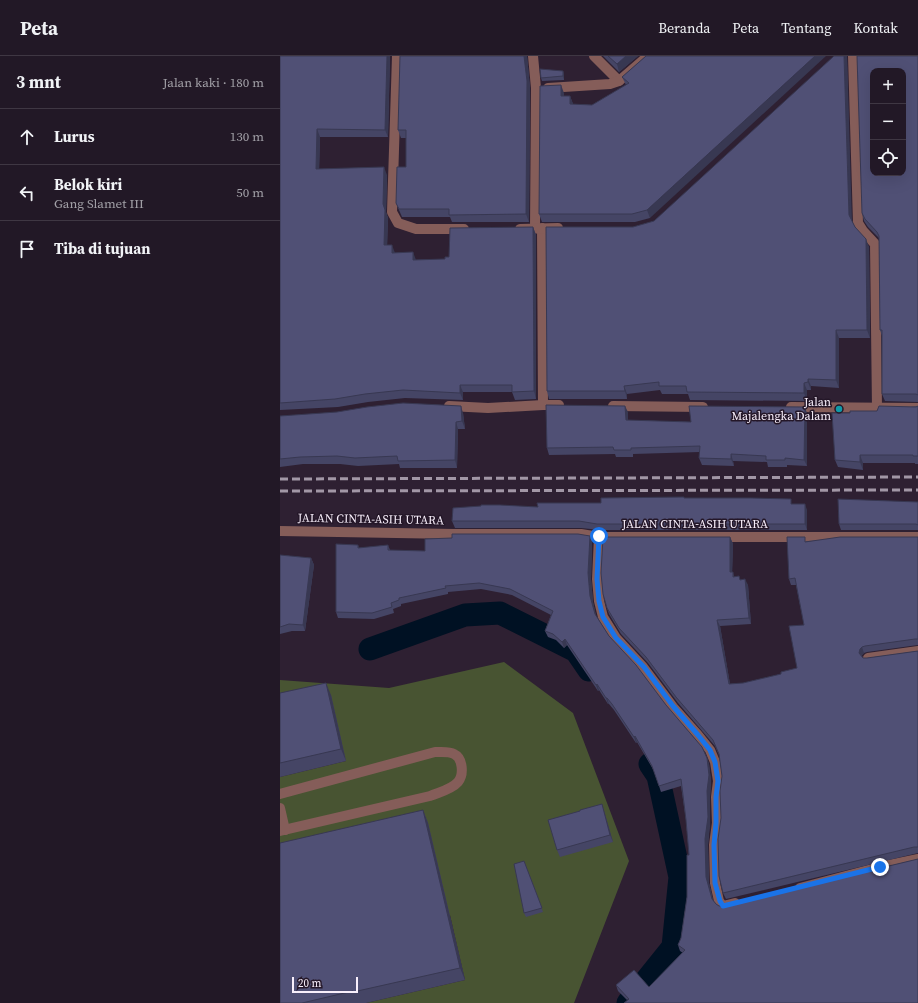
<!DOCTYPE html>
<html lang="id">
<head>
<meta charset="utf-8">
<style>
	:root { --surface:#221826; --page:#2a212e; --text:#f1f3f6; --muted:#a2a0a7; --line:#3f3743 }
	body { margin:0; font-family:"Source Serif 4",serif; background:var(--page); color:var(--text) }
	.controls { position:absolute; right:12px; top:12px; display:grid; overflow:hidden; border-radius:8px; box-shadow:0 4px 16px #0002 }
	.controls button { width:36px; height:36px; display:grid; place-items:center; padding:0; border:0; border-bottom:1px solid var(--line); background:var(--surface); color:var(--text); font:20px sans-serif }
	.scale { position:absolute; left:12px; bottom:10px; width:66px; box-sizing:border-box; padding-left:4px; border:2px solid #f8effb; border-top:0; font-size:11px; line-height:14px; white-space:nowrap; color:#f8effb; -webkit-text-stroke:3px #241728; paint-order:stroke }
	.stop { position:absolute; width:12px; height:12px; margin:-9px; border:3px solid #1a73e8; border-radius:50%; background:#fff }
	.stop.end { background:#1a73e8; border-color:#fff; box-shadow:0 1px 4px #0008 }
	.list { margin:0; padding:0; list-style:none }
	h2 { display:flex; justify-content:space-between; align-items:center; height:52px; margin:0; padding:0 16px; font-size:17px }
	h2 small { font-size:13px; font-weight:400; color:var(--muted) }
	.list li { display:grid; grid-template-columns:26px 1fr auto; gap:12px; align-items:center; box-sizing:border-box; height:56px; padding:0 16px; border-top:1px solid var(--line) }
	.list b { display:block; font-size:15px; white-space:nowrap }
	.list p { margin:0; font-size:13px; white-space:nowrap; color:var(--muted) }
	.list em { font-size:13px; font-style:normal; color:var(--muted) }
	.icon { flex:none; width:22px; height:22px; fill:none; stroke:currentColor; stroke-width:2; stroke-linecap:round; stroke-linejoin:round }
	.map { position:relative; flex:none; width:638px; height:947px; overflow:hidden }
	header { display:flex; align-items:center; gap:24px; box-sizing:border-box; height:56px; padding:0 20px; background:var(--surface); border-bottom:1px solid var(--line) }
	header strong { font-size:19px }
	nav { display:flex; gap:22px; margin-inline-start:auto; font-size:14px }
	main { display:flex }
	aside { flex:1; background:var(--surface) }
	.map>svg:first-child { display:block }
	.green { fill:#485432 }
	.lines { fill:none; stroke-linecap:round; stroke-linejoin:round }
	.canal { stroke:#001123; stroke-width:23 }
	.minor { stroke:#855d59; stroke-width:10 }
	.rail { stroke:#a297a6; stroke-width:3; stroke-dasharray:8 4; stroke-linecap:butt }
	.wall { fill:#454565 }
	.shaded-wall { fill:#383852 }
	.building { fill:#505075; stroke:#383852; fill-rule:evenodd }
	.route { stroke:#1a73e8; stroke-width:5 }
	.culture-dot { fill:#0f9aa8; stroke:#241728; stroke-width:1.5 }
	.labels { text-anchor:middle; stroke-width:3; stroke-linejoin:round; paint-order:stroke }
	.poi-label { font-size:12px; fill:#f8effb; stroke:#241728; text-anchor:end }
	.street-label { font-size:12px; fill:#f8effb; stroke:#241728 }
</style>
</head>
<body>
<header>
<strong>Peta</strong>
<nav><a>Beranda</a><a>Peta</a><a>Tentang</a><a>Kontak</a></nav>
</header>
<main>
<aside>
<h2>3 mnt<small>Jalan kaki · 180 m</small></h2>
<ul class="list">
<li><svg class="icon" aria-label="ahead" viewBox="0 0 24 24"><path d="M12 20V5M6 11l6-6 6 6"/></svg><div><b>Lurus</b></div><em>130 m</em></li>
<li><svg class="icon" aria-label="left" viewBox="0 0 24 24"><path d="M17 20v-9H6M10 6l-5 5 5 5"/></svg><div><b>Belok kiri</b><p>Gang Slamet III</p></div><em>50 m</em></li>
<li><svg class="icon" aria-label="arrive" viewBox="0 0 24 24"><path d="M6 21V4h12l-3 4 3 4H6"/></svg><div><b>Tiba di tujuan</b></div></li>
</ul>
</aside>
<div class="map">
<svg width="638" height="947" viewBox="0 0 638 947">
	<rect width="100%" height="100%" fill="#2e2032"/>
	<path class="green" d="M224 606 293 657 349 805 294 947H86L185 924 170 859 63 882 0 800V721L66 705 0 651V624L109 632Z"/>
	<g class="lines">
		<g class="canal">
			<path d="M90 593 185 559 220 557 296 595 309 614"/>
			<path d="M348 947 393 891 400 821 378 720 370 708"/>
		</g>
		<g class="minor">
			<path d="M117 0 112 156 118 167 136 173H184"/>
			<path d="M253 0 256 32 255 172"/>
			<path d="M314 0 339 25"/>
			<path d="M573 0 578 167 583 175 595 188 597 353"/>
			<path d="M268 32 330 28 339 25 368 0"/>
			<path d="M262 172 263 349"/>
			<path d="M240 173 278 172"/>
			<path d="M169 350 208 352 263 349H279"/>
			<path d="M333 350 423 351"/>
			<path d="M511 351 638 352"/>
			<path d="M0 475 174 478H301L319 481H638"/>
			<path d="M319 481 317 523 319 545 323 561 336 582 363 611 393 651 418 679 430 694 435 706 438 725 436 741 437 767 434 789 435 827 439 845 443 850 455 847"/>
			<path d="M588 602 638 595"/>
			<path d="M0 738 155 696C161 696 169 695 174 698 183 702 184 719 178 726 171 734 159 736 150 740L0 775"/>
			<path d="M0 752 5 774"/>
			<path d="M520 832 600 811 638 803"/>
		</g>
		<g class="rail">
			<path d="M0 423 638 421"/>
			<path d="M0 435 638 434"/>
		</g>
	</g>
	<g class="wall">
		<path d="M0 0H110L108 81H40L39 113 107 119 106 156 108 162 107 189 115 197 133 196 135 204 165 203 253 171 256 179V343L235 344 232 336H183V344L125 342 88 346 58 351 0 354Z"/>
		<path d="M247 0 250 32 249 166H172L170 161H122L116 147 126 111V82H121L118 74Z"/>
		<path d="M323 0H358L339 16Z"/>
		<path d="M366 0 370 162 355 166H262L259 158 284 37V40H290L293 48 312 49 346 29 342 21Z"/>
		<path d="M567 0 571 165 575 171 589 191 590 282H559V332L531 330V334H527V345L410 344 408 338H382L380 334 347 338V343H269L267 335 353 171 374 165Z"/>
		<path d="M638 0V346L605 345 602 338V280L600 274 599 182 588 171 584 165 582 157Z"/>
		<path d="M283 15 284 19V24L262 25 261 22Z"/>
		<path d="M638 350V408H635V407H583V414L558 411 555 404 597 355Z"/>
		<path d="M525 351 527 358V410L507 409V411H488L487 406 453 405 454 410 422 409 419 402 420 396 353 398V401H336L335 398 269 399 267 392 348 356V364L411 366Z"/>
		<path d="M183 357 185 373H178L177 412H120L119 408 78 410 60 408H23L0 411V360Z"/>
		<path d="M404 442 512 448 527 454V474H320L301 472H175L172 465 258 451Z"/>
		<path d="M638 446V474H561L559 468Z"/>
		<path d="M310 480 312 486 311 523 313 546 316 560 329 580 386 649 427 702 429 708 431 725 430 741V767L428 789 429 827 433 844 436 848 439 850H442L638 803 347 944 338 935 336 929 369 931 403 897 400 895 398 889 401 882 407 841 409 799 406 764 401 730 381 736 374 715 357 686 356 687 334 654 329 648H328L319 634 318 635 287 589 284 592 276 584 268 581 265 575 271 559 232 539 201 533 168 536V538L121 548V550L113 553 114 557 94 563 58 562 56 556 78 489 79 492 108 489 110 494 145 495Z"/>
		<path d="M450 481 453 488 452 516H453L454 521 461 524 468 529 471 568 440 570 450 628 463 627 501 618 517 612 524 569 516 529H511L509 523 526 485 636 481H638V589L587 596 584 597 582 599V600L583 602H587L638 595V797L446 843 443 837 441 762 442 720 439 699 435 690 398 647 368 607 341 578 329 558 327 552Z"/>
		<path d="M0 499 31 502 34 509 25 575H12L0 578Z"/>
		<path d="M0 637 51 639 66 705 0 721Z"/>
		<path d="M143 754 148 767 185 924 86 947H0Z"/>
		<path d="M324 755 333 786 280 801 277 794Z"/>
		<path d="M244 805 263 856 246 861 244 857Z"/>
	</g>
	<g class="shaded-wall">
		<path d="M107 0H110L108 81 105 74Z"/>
		<path d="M244 0H247L250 32 249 166 246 158Z"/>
		<path d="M346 0H358L339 16 337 8Z"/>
		<path d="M535 0H546L370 162 367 154Z"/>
		<path d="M564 0H567L572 167 569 159Z"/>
		<path d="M283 15 284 19V24L283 20Z"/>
		<path d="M281 29 284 37V47L281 40Z"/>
		<path d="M290 40 293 48H290Z"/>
		<path d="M37 73 40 81 39 120 36 113Z"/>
		<path d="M104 111 107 119 106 156 108 162 107 197 104 189 103 148Z"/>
		<path d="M253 171 256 179V343L254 335Z"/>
		<path d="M586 183 589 191 590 282 587 274Z"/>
		<path d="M112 189 115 197H112Z"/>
		<path d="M133 196 136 204H133Z"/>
		<path d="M556 274 559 282V332L556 324Z"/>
		<path d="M528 323 531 330V334L528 326Z"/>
		<path d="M524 327 527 334V345L524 337Z"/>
		<path d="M180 329 183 336V344L180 337Z"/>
		<path d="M344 330 347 338V343L345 335Z"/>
		<path d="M181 350 183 357 185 373 182 365Z"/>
		<path d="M345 350 348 356V370L346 364Z"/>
		<path d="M525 351 527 358V410L524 404Z"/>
		<path d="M176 366 178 373 177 412 175 404Z"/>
		<path d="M451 398 453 405 454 410 451 403Z"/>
		<path d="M580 399 583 407V414L580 406Z"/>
		<path d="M525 448 527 454V474L525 468Z"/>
		<path d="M310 480 312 486 311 523 313 546 317 564 310 540 308 517Z"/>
		<path d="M450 481 453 488 452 522 450 516Z"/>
		<path d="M31 502 34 509 25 575 23 569Z"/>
		<path d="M465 523 468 529 471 568 469 562Z"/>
		<path d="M437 564 440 570 451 634 449 628Z"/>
		<path d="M285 583 287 589 284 592 282 586Z"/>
		<path d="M582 591 584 597 582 599V603L579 597 580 593Z"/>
		<path d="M46 627 51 639 66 705 61 693Z"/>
		<path d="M317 628 319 634 318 635 316 629Z"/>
		<path d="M326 642H327L329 648H328Z"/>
		<path d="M355 680 357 686 356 687 354 681Z"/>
		<path d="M427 702 429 708 431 725 430 741V767L428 789 429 827 434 849 432 843 426 821 425 783Z"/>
		<path d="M322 748 324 755 333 786 330 779Z"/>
		<path d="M143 754 148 767 185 924 180 912Z"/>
	</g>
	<g class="building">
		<path d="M0 0H107L105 74 37 73 36 113 104 111 103 148 105 154 104 189H112V197L133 196V204L165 203V201H169L170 172 253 171 254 335 232 336V329H180V337L123 334 85 338 55 343 0 347Z"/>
		<path d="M120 0H244L247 25 246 158 169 159V153H119L116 147 117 111H126V74H118Z"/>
		<path d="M328 0H346L337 8Z"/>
		<path d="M366 0H535L367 154 352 158H259L260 30 281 29V40H290V48L312 49 349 27 342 21Z"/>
		<path d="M554 0H564L569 159 575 171 586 183 587 274H556V324L528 323V326L524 327V337L407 336 406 330H379V326L344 330 345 335H267L266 171H353L374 165Z"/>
		<path d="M577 0H638V339L636 338H602V274H600L599 180 597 176 585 163 582 157ZM593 15H623V117H593Z"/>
		<path d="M260 13 283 15V20L261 22Z"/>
		<path d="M123 347 181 350 182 365 176 366 175 404 118 405 117 400 75 402 57 400 20 401 0 403V360L57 356 87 351Z"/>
		<path d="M266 349 345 350 346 364 411 366 409 350 525 351 524 404 505 402V404H486V400L451 398V403L419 402 420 390 351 392V394H334L333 391 267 392Z"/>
		<path d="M599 350 636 351 638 350V400H633V399H580V406L555 404 552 357H570V355H597Z"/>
		<path d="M404 441V442H471L511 443V448H525V468H317L299 465H172L173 452 201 450V449H220L258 451 257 447H321V442Z"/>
		<path d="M558 443 638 446V469L636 468H559Z"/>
		<path d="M172 478H298L310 480 308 517 310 540 315 558 329 580 356 609 386 649 422 691 427 702 429 719 427 735 428 761 425 783 426 821 432 843 436 848 439 850H442L638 803V947H344L349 943 336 929 354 914 369 931 405 894 398 889 401 882 407 841V799H409L406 764 401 723 379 730 372 710 355 680 354 681 332 648 327 642H326L317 628 316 629 285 583 282 586 273 578 265 575 273 555 230 533 199 527 165 530 166 532 119 542V544L111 547 112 551 92 557 56 556V488L78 489V492L108 489V494L145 495V483L172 482Z"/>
		<path d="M323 481H450V516H453V521L459 520 460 524 465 523 469 562 437 564 449 628 463 627 501 618V616L517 612 509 570 524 569 515 522 509 523 507 481H525V486L560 481H638V583H635L585 590 582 591 580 593 579 597 583 602H587L638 595V791H634L443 837 439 820 438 783 441 762 440 735 442 720 439 698 433 684 396 641 366 601 339 572 327 552 323 538 321 517Z"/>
		<path d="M0 499 31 502 23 569 9 568 0 571Z"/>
		<path d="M46 627 61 693 0 707V637Z"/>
		<path d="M322 748 330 779 277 794 268 764 300 755V754Z"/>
		<path d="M143 754 180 912 73 936V935L22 947H0V787Z"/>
		<path d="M244 805 262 852 244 857 234 808Z"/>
	</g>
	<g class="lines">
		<path class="route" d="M319 480 317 523 319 545 323 561 336 582 364 611 393 650 418 679 430 694 435 706 438 725 436 741V767L434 789 435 827 440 845 443 850 600 811"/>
	</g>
	<circle class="culture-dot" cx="559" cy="353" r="4"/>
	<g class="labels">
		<g class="poi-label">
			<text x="551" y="350">Jalan<tspan x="551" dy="14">Majalengka Dalam</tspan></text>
		</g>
		<g class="street-label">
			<text transform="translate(91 463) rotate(1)" y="4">JALAN CINTA-ASIH UTARA</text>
			<text x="415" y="472">JALAN CINTA-ASIH UTARA</text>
		</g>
	</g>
</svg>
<div class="controls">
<button>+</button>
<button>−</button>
<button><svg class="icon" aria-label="locate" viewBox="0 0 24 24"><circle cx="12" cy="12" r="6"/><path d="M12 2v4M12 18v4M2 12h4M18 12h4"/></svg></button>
</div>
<div class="scale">20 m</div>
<div class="stop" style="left:319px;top:480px"></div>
<div class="stop end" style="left:600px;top:811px"></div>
</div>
</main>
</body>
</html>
